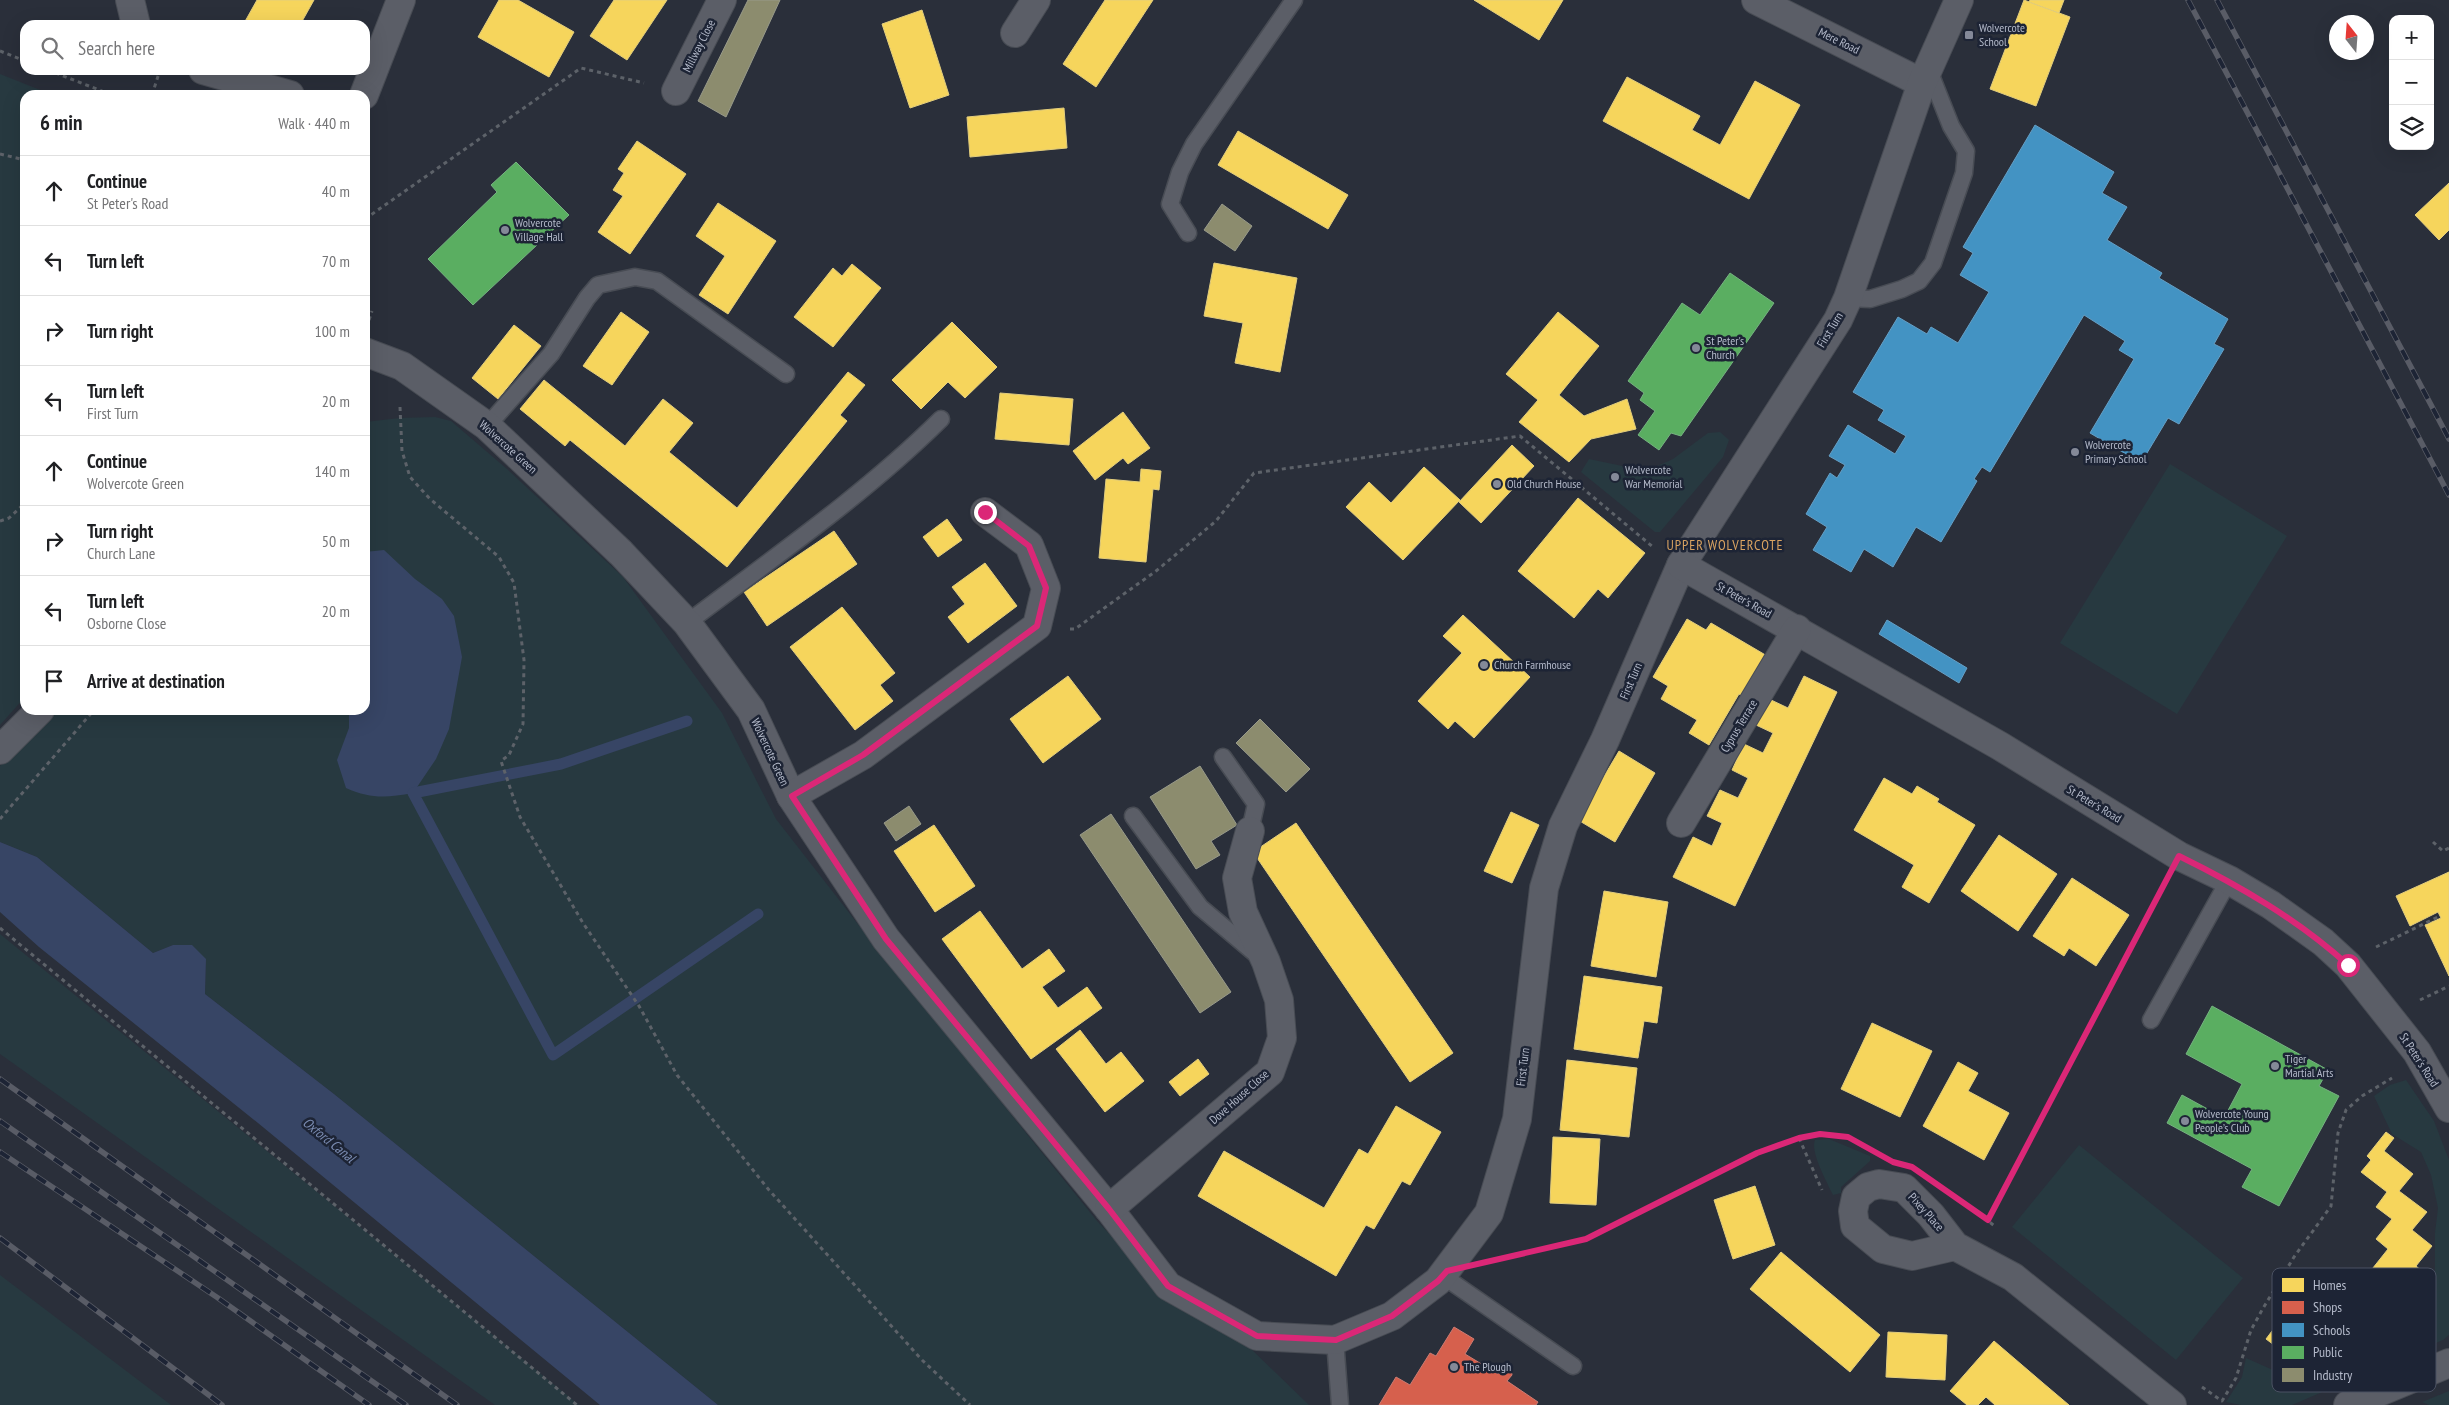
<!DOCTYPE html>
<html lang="en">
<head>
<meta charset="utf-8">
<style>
	:root { --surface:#fff; --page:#f2f2f2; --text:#202124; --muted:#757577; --line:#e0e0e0 }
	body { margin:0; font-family:"PT Sans Narrow",sans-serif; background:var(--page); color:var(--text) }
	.controls { position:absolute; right:15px; top:15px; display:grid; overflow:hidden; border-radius:10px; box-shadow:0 5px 20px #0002 }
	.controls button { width:45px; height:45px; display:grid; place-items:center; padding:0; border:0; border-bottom:1px solid var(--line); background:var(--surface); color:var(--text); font:25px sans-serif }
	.compass { position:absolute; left:2329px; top:15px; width:45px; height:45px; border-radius:50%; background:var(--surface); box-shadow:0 5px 20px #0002; rotate:343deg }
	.stop { position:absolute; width:15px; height:15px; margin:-11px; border:4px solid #db2777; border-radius:50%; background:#fff }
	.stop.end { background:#db2777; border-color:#fff; box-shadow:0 1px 5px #0008 }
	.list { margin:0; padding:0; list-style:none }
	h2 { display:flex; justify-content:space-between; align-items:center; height:65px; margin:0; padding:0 20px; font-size:21px }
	h2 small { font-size:16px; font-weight:400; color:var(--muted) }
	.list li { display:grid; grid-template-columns:32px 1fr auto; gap:15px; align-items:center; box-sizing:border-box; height:70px; padding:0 20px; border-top:1px solid var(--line) }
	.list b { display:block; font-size:19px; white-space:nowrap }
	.list p { margin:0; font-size:16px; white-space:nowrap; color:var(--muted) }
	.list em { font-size:16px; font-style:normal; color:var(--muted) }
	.icon { flex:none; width:28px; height:28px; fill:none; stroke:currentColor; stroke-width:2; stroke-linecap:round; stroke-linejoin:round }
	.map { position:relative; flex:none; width:2449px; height:1405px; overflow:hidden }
	.search { position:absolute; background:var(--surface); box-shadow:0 5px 20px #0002; left:20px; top:20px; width:350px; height:55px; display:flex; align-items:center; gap:12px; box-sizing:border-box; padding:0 18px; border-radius:15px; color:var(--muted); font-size:19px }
	.panel { position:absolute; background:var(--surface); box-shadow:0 5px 20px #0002; left:20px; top:90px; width:350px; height:625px; border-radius:15px }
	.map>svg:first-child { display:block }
	.green { fill:#273940 }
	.water { fill:#374565 }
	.homes { fill:#f6d55c; stroke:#e2cd7d }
	.shops { fill:#d6604d; stroke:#cc7b72 }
	.schools { fill:#4393c3; stroke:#659fc5 }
	.public { fill:#5aae61; stroke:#75b280 }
	.industry { fill:#8c8c6e; stroke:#989a8a }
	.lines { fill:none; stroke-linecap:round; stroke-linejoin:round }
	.stream { stroke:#374565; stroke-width:11 }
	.service-casing { stroke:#484c54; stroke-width:19 }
	.minor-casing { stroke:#484c54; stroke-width:30 }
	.tertiary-casing { stroke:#484c54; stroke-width:30 }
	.path { stroke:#5d6269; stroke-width:3; stroke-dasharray:4 4; stroke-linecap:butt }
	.service { stroke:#5b5e67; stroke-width:16 }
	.minor { stroke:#5b5e67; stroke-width:28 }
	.tertiary { stroke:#5b5e67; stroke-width:28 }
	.rail-casing { stroke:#595c66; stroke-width:5.5 }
	.rail { stroke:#1d2435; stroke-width:4; stroke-dasharray:11; stroke-linecap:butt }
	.route { stroke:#db2777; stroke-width:6 }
	.poi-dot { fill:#848998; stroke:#1d2435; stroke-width:2 }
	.labels { text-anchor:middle; stroke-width:5; stroke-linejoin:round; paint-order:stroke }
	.poi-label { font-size:12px; fill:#b4baca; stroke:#1d2435; text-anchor:start }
	.street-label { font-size:12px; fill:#b4baca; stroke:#1d2435 }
	.neighbourhood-label { font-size:14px; letter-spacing:1px; fill:#d9a361; stroke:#1d2435 }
	.water-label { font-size:14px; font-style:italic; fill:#7b8cb2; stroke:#1d2435 }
	.key { fill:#1d2435; stroke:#4a5162; stroke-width:1 }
	.key-label { font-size:14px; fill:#b4baca }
</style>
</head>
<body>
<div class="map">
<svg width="2449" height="1405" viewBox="0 0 2449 1405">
	<rect width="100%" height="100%" fill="#2a2f3a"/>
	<g class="green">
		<path d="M0 74 53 95H25V697L0 725Z"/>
		<path d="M435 417 451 421 507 469 623 577 722 713 776 819 868 937 1097 1221 1166 1293 1250 1348 1309 1405H718L334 1094 205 994 206 960 173 945 153 953 37 857 0 842V766L56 710H365V422L400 418Z"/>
		<path d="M1720 432 1729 440 1723 457 1660 532H1655L1581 472 1589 459 1646 471 1673 459 1708 433Z"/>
		<path d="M2170 464 2287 536 2177 714 2060 643Z"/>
		<path d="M0 934 579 1405H495L0 1054Z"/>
		<path d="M2406 1080 2434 1121 2449 1160V1335L2443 1340 2292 1405H2241L2226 1402 2242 1377 2246 1358 2291 1378H2311L2339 1349H2352L2431 1300 2435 1289V1233L2438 1208 2431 1175 2421 1152 2392 1134 2374 1096 2390 1085Z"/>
		<path d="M1829 1139 1870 1156V1161L1841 1187V1193L1833 1195C1827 1182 1810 1152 1815 1140Z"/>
		<path d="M2079 1145 2243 1278 2176 1360 2012 1227Z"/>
		<path d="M0 1275 171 1405H0Z"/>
		<path d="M2449 1391V1405H2429L2422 1402Z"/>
	</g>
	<g class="water">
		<path d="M384 550 415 579 442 599 454 616 462 657 449 729 436 759 413 793C386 798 371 799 346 788L337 760 349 728V710H365V552Z"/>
		<path d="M0 842 37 857 153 953 173 945H192L206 959 205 994 334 1094 718 1405H600L258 1123 39 947 0 912Z"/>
	</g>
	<g class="homes">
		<path d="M257 0H314L300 25H243Z"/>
		<path d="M499 0H518L574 32 549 77 478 37Z"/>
		<path d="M614 0H667L627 60 590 36Z"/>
		<path d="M1105 0H1153L1096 87 1063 64Z"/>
		<path d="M1474 0H1563L1539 40Z"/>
		<path d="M2024 0 2070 17 2036 106 1990 89Z"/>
		<path d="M2030 0H2064L2059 13 2029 2Z"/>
		<path d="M922 10 949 95 910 108 882 24Z"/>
		<path d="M1627 77 1700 116 1692 130 1720 145 1755 81 1800 105 1749 199 1603 121Z"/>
		<path d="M1064 108 1067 148 970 157 967 117Z"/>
		<path d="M1238 131 1348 195 1328 229 1218 165Z"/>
		<path d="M637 141 686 174 630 254 598 232 623 196 613 190 624 173 618 169Z"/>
		<path d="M2449 183V230L2439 240 2415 215Z"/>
		<path d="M718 203 776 241 728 314 699 295 725 256 696 236Z"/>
		<path d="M1214 263 1297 278 1280 372 1235 363 1243 323 1204 316Z"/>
		<path d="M852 264 881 288 833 347 794 317 833 268 842 276Z"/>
		<path d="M621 312 649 332 612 385 583 366Z"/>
		<path d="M1558 312 1599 346 1559 395 1584 416 1627 399 1636 429 1591 439 1569 462 1519 422 1538 400 1506 374Z"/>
		<path d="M952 322 997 367 965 398 948 382 921 409 892 380Z"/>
		<path d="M514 325 541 346 498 399 472 378Z"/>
		<path d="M848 372 865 385 840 415 847 421 727 567 570 440 565 446 520 409 544 380 625 446 663 399 693 423 669 452 737 508Z"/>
		<path d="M1000 393 1073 399 1069 445 995 439Z"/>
		<path d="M1123 412 1150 448 1128 464 1123 458 1095 480 1073 451Z"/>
		<path d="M1512 445 1534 466 1481 523 1459 502Z"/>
		<path d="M1424 467 1460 500 1403 560 1346 507 1369 482 1391 503Z"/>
		<path d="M1141 469 1161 471 1159 490 1153 489 1146 562 1099 558 1106 479 1140 482Z"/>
		<path d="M1578 498 1645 553 1608 598 1598 589 1574 618 1518 571Z"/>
		<path d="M947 519 962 540 938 557 923 537Z"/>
		<path d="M834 531 857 564 767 626 744 592Z"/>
		<path d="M985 563 1017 606 968 643 948 617 965 604 952 587Z"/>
		<path d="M842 607 895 673 880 685 893 701 855 730 790 647Z"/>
		<path d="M1463 615 1530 677 1474 738 1455 721 1448 729 1418 701 1462 653 1443 636Z"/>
		<path d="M1687 619 1706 630 1711 623 1774 660 1750 701 1739 694 1709 745 1689 733 1697 720 1661 699 1668 686 1653 677Z"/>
		<path d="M1068 676 1101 719 1043 763 1010 719Z"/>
		<path d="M1804 676 1837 692 1735 906 1673 877 1693 837 1712 846 1722 823 1707 816 1720 790 1738 798 1748 778 1732 770 1744 744 1763 753 1773 733 1756 725 1769 699 1788 708Z"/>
		<path d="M1619 751 1655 773 1615 842 1578 820Z"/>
		<path d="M1884 778 1912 794 1917 786 1939 799 1937 802 1975 825 1929 903 1902 887 1914 865 1854 830Z"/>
		<path d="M1511 812 1539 825 1512 883 1484 871Z"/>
		<path d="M1296 823 1453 1053 1410 1082 1253 852Z"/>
		<path d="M934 825 975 886 935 912 894 851Z"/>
		<path d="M1999 835 2057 874 2018 931 1961 891Z"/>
		<path d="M2449 872V976L2425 925 2441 918 2438 912 2410 926 2396 896Z"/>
		<path d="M2072 878 2129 915 2096 966 2069 948 2064 956 2033 936Z"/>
		<path d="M1604 891 1668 902 1656 977 1591 966Z"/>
		<path d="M980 911 1022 969 1049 949 1065 971 1042 987 1058 1008 1087 987 1102 1008 1031 1059 942 939Z"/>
		<path d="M1584 976 1662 987 1657 1023 1644 1021 1638 1058 1574 1049Z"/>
		<path d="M1872 1023 1932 1051 1900 1117 1841 1089Z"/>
		<path d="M1080 1030 1106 1064 1121 1052 1144 1081 1105 1112 1056 1049Z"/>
		<path d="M1198 1059 1209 1074 1180 1096 1169 1082Z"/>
		<path d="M1567 1060 1637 1068 1629 1137 1560 1130Z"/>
		<path d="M1958 1062 1978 1073 1968 1091 2009 1113 1984 1160 1923 1126Z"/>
		<path d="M1396 1106 1441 1132 1410 1185 1402 1181 1374 1229 1366 1225 1336 1276 1198 1196 1224 1151 1324 1208 1359 1149 1368 1154Z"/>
		<path d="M2386 1132 2394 1138 2384 1151 2413 1174 2399 1191 2427 1212 2412 1230 2432 1246 2416 1266 2423 1272 2395 1308 2388 1302 2368 1329 2359 1322 2343 1342 2334 1334 2315 1359 2283 1334 2274 1345 2266 1339 2284 1315 2288 1318 2300 1303 2308 1309 2322 1291 2333 1300 2348 1281 2357 1288 2388 1249 2376 1239 2392 1219 2376 1207 2387 1192 2361 1172 2371 1160 2367 1156Z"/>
		<path d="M1553 1137 1600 1139 1596 1205 1550 1203Z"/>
		<path d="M1755 1186 1775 1245 1733 1259 1714 1200Z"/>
		<path d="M1781 1252 1880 1335 1850 1372 1750 1289Z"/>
		<path d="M1888 1332 1947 1335 1945 1380 1886 1377Z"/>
		<path d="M1994 1341 2043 1383 2069 1405H1995L1986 1397 1978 1405H1967L1950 1391Z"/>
	</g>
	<path class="shops" d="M1454 1327 1474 1339 1465 1354 1498 1374 1504 1365 1511 1369 1512 1375 1507 1381 1538 1402 1536 1405H1379L1396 1377 1410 1385 1430 1353 1436 1356Z"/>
	<g class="schools">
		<path d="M2035 125 2114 172 2102 193 2127 207 2107 240 2162 273 2159 278 2228 319 2214 344 2224 349 2179 424 2168 418 2141 463 2090 433 2134 359 2119 350 2125 341 2084 315 1990 472 1982 467 1974 479 1977 481 1941 542 1916 527 1893 567 1864 549 1851 572 1813 550 1827 527 1806 514 1830 473 1837 478 1845 465 1829 456 1848 425 1895 454 1906 436 1878 420 1884 410 1853 392 1898 317 1927 334 1931 327 1958 343 1989 292 1960 275 1973 253 1963 247Z"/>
		<path d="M1887 620 1967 668 1959 683 1879 634Z"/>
	</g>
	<g class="public">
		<path d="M516 162 569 215 473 305 428 259 497 192 491 185Z"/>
		<path d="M1730 273 1774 303 1681 436 1671 433 1659 450 1638 435 1655 411 1640 400 1644 393 1628 381 1682 303 1700 315Z"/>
		<path d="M2212 1006 2328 1070 2319 1086 2339 1096 2279 1206 2242 1187 2252 1169 2167 1123 2182 1095 2224 1118 2242 1084 2186 1054Z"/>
	</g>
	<g class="industry">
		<path d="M748 0H780L726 117 698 101Z"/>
		<path d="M1222 204 1252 226 1235 251 1204 230Z"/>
		<path d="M1260 719 1310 769 1286 792 1236 743Z"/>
		<path d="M1200 766 1237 825 1211 841 1220 855 1196 869 1150 797Z"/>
		<path d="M909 806 921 824 896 841 884 823Z"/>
		<path d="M1111 814 1231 992 1200 1013 1080 835Z"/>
	</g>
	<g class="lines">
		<path class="stream" d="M687 721 561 764 413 793 553 1055 758 914"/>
		<defs>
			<g id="service">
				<path d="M1188 233 1170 204 1180 172 1194 144 1294 0"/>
				<path d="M1848 298 1870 299 1902 289 1919 281 1933 263 1964 173 1966 151 1951 126 1928 68"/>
				<path d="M487 426 551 354 587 298 598 285 635 277 657 281 786 374"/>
				<path d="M687 623C773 558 864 495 941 419"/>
				<path d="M1223 757 1256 804 1250 831"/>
				<path d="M1133 816 1200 907 1257 955"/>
				<path d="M2151 1020 2229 880"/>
				<path d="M1443 1276 1573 1366"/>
				<path d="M1335 1340 1340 1405"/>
			</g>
			<g id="minor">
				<path d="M130 0 136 25"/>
				<path d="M1756 0 1922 83"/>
				<path d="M1015 33 1036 0"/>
				<path d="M203 70 290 95"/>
				<path d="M676 91 722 0"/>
				<path d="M365 352 402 366 487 426 621 553 687 623 751 710 791 796 886 939 1109 1209 1168 1286 1257 1336 1335 1340 1392 1316 1438 1281 1489 1213 1517 1119 1544 888 1563 826 1605 740 1681 565 1838 320 1848 298 1922 83 1959 0"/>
				<path d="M1681 565 2000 746 2179 856 2229 880 2271 905 2323 942 2348 965 2417 1052 2449 1108"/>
				<path d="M791 796 863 755 1037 626 1046 588 1029 545 985 512"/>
				<path d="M1681 823 1797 629"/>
				<path d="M1109 1209 1270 1072 1282 1038 1279 1000 1266 962 1243 912 1237 878 1250 831"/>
				<path d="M1955 1246 1912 1256 1883 1249 1855 1226 1853 1211 1856 1197 1868 1187 1879 1184 1904 1188 1931 1215 1955 1246 2013 1277 2172 1405"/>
				<path d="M2348 1405 2449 1363"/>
			</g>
			<g id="tertiary">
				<path d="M364 95 401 0"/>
				<path d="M0 750 40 710"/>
			</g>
		</defs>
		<use href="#service" class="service-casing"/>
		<use href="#minor" class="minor-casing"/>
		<use href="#tertiary" class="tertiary-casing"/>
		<g class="path">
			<path d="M0 51 25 61"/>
			<path d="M48 70 112 95"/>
			<path d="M152 95 160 70"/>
			<path d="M0 154 25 160"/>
			<path d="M365 219 581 68 644 83"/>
			<path d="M369 320 372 311"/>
			<path d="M400 407 402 451 410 477 430 499 499 557 514 583 524 660 523 724 509 755 501 761 520 817 583 923 639 1006 677 1075 769 1190 922 1360 970 1405"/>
			<path d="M0 521 9 518 25 503"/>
			<path d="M1070 629H1075L1156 571 1216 521 1254 473 1520 436 1653 547"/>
			<path d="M0 819 94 710"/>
			<path d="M2433 842 2443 851 2449 848"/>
			<path d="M0 928 577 1405"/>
			<path d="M2376 947 2440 916"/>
			<path d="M2420 1000 2449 986"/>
			<path d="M1799 1138 1822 1190"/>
			<path d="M1971 1208 1996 1227"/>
			<path d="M1988 1220 2163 885"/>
			<path d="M1499 1259 1586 1239 1757 1153 1799 1138 1820 1134 1848 1137 1871 1150"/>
			<path d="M2202 1387 2222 1401 2236 1378 2251 1330 2262 1310 2294 1257 2331 1206 2338 1133 2346 1110 2362 1096 2392 1078"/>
		</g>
		<use href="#service" class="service"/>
		<use href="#minor" class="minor"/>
		<use href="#tertiary" class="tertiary"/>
		<defs>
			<g id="rail">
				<path d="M2188 0 2449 495"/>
				<path d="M2217 0 2449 439"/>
				<path d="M0 1079 457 1405"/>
				<path d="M0 1121 406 1405"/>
				<path d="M0 1152 218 1298 369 1405"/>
				<path d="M0 1238 222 1405"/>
			</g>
		</defs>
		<use href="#rail" class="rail-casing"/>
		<use href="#rail" class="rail"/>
	</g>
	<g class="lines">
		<path class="route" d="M985 512 1029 546 1046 588 1037 626 863 755 792 796 886 939 1109 1209 1168 1286 1257 1336 1336 1340 1392 1316 1438 1281 1447 1271 1586 1239 1757 1153 1799 1138 1820 1134 1848 1137 1893 1162 1912 1167 1988 1220 2179 856C2240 886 2297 919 2348 965"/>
	</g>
	<g class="poi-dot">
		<rect x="1964" y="30" width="10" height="10" rx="2.5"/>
		<circle cx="505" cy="230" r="5"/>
		<circle cx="1696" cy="348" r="5"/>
		<circle cx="2075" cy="452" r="5"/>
		<circle cx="1615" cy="477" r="5"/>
		<circle cx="1497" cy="484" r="5"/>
		<circle cx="1484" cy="665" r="5"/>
		<circle cx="2275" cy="1066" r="5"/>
		<circle cx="2185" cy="1121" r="5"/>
		<circle cx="1454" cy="1367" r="5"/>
	</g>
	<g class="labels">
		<g class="poi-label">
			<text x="1979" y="32">Wolvercote<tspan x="1979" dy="14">School</tspan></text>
			<text x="515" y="227">Wolvercote<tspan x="515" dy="14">Village Hall</tspan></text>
			<text x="1706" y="345">St Peter's<tspan x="1706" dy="14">Church</tspan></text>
			<text x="2085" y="449">Wolvercote<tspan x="2085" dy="14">Primary School</tspan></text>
			<text x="1625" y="474">Wolvercote<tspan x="1625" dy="14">War Memorial</tspan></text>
			<text x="1507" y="488">Old Church House</text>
			<text x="1494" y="669">Church Farmhouse</text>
			<text x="2285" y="1063">Tiger<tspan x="2285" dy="14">Martial Arts</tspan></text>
			<text x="2195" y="1118">Wolvercote Young<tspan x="2195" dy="14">People’s Club</tspan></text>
			<text x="1464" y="1371">The Plough</text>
		</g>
		<g class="street-label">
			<text transform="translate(1839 41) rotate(26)" y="4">Mere Road</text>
			<text transform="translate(699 46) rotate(-63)" y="4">Millway Close</text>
			<text transform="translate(1830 330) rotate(-59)" y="4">First Turn</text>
			<text transform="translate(508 447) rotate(42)" y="4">Wolvercote Green</text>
			<text transform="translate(1744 600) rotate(29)" y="4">St Peter's Road</text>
			<text transform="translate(1631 681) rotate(-67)" y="4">First Turn</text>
			<text transform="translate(1739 726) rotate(-59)" y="4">Cyprus Terrace</text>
			<text transform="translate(770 752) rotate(65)" y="4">Wolvercote Green</text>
			<text transform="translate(2094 804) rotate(31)" y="4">St Peter's Road</text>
			<text transform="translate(2419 1060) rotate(57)" y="4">St Peter's Road</text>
			<text transform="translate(1523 1067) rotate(-83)" y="4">First Turn</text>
			<text transform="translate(1239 1097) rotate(-42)" y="4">Dove House Close</text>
			<text transform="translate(1926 1212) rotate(48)" y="4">Pixey Place</text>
		</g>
		<g class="neighbourhood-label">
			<text x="1725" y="550">UPPER WOLVERCOTE</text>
		</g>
		<g class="water-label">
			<text transform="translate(329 1140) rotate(39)" y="5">Oxford Canal</text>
		</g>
	</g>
	<rect x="2272" y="1268" width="164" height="124" rx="8" class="key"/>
	<rect x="2282" y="1278" width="22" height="14" fill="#f6d55c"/>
	<rect x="2282" y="1301" width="22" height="13" fill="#d6604d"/>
	<rect x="2282" y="1323" width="22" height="14" fill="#4393c3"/>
	<rect x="2282" y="1346" width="22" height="13" fill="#5aae61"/>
	<rect x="2282" y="1368" width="22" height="14" fill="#8c8c6e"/>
	<g class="key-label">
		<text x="2313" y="1290">Homes</text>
		<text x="2313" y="1312">Shops</text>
		<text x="2313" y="1335">Schools</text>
		<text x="2313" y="1357">Public</text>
		<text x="2313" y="1380">Industry</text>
	</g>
</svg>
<div class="controls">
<button>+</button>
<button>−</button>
<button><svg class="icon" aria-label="layers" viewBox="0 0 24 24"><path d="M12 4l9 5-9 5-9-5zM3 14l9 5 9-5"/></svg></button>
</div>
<svg class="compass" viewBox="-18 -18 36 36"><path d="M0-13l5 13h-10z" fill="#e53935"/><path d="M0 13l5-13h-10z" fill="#757577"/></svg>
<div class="stop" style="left:2348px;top:965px"></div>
<div class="stop end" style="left:985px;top:512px"></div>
<div class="search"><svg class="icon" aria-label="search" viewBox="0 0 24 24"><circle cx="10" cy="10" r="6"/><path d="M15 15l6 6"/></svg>Search here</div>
<section class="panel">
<h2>6 min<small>Walk · 440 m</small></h2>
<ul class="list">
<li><svg class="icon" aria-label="ahead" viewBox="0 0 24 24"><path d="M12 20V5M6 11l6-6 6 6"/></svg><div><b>Continue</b><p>St Peter's Road</p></div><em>40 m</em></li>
<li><svg class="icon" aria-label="left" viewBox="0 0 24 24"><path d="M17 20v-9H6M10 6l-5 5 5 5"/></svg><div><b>Turn left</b></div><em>70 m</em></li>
<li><svg class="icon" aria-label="right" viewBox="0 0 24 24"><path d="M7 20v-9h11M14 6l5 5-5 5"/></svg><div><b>Turn right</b></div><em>100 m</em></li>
<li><svg class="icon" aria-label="left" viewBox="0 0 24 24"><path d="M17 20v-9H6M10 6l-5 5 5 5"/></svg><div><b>Turn left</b><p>First Turn</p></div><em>20 m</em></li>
<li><svg class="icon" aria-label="ahead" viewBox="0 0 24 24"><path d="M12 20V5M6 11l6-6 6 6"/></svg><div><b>Continue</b><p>Wolvercote Green</p></div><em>140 m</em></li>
<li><svg class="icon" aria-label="right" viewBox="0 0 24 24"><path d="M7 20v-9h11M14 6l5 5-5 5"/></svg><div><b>Turn right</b><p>Church Lane</p></div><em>50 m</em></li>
<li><svg class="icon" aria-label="left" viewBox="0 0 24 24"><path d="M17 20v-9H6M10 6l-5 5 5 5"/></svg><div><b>Turn left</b><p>Osborne Close</p></div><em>20 m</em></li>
<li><svg class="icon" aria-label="arrive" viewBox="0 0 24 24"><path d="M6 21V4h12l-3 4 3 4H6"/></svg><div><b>Arrive at destination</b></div></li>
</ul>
</section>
</div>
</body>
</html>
